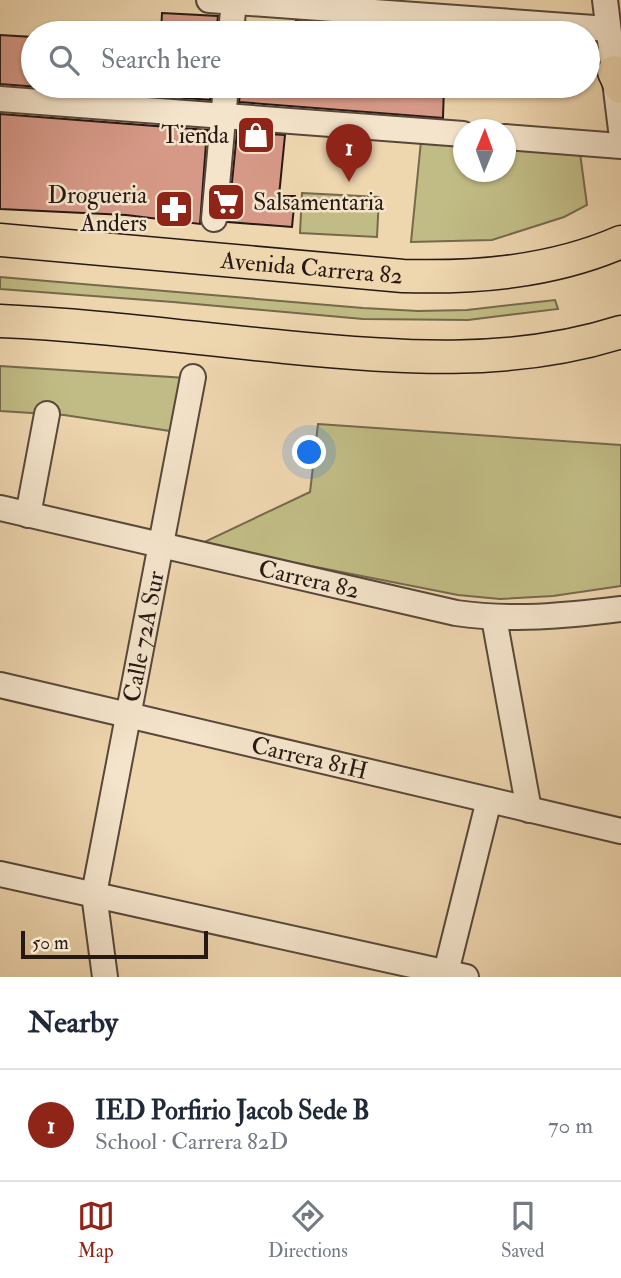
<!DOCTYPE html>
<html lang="en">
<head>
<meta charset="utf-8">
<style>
	:root { --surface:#fff; --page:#f2f2f3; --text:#1f2937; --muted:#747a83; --line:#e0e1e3; --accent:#8f2418 }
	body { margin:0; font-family:"IM FELL Double Pica",serif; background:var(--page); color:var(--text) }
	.compass { position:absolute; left:453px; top:119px; width:63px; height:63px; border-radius:50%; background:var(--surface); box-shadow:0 2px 5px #0004; rotate:1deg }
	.scale { position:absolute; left:21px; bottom:18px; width:187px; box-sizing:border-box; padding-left:7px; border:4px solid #261913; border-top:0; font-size:19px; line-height:24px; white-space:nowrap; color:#261913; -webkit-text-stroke:5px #f4e4cb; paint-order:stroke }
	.you { position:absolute; left:310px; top:453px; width:24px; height:24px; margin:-18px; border:5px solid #fff; border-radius:50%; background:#1a73e8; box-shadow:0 0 0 10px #1a73e833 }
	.badge { display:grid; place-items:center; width:46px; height:46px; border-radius:50%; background:var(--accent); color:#fff; font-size:23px; font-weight:700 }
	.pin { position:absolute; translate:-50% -58px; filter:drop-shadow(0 2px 4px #0008) }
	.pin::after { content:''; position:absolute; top:37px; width:24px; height:21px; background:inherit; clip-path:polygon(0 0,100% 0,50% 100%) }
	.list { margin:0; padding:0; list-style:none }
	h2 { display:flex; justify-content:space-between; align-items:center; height:91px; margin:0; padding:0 28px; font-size:30px }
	h2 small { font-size:23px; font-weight:400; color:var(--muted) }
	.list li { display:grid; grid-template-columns:46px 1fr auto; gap:21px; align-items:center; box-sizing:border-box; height:112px; padding:0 28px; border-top:2px solid var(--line) }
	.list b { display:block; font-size:26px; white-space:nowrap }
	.list p { margin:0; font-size:23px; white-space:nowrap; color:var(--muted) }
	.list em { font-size:23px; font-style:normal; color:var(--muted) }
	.icon { flex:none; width:38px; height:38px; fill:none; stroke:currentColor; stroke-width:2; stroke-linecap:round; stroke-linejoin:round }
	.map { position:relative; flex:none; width:621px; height:977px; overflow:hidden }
	.search { position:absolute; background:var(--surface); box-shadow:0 2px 5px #0004; left:21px; right:21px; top:21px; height:77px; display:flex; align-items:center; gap:18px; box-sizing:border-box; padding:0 24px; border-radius:38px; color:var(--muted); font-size:26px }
	.sheet { height:203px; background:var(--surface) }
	nav { display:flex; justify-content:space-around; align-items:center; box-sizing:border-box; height:98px; border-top:2px solid var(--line); background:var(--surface); font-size:19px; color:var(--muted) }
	nav a { display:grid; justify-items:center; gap:4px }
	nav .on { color:var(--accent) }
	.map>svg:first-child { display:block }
	.green { fill:#c1bc85; stroke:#746a4c; stroke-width:2 }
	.building { fill:#d69987; stroke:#261913; stroke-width:2 }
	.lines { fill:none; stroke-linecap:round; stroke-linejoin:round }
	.minor-casing { stroke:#58483a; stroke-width:28 }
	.major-casing { stroke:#261913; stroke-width:35 }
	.minor { stroke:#f4e4cb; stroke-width:24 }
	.major { stroke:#eed6af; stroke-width:32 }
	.labels { text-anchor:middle; stroke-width:5; stroke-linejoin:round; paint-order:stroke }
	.poi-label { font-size:24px; fill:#261913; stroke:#f4e4cb; text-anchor:end }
	.street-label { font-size:24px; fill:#261913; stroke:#f4e4cb }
</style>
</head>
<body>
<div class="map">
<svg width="621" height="977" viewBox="0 0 621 977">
	<rect width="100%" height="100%" fill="#eed6af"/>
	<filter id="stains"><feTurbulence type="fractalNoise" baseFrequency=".00286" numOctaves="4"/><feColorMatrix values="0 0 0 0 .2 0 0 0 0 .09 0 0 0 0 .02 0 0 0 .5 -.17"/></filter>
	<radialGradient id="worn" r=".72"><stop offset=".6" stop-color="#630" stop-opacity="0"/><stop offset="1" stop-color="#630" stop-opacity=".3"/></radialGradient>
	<g class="green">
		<path d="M421 141 463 144V172H505L506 148 580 153 587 205 564 217 492 240 411 242Z"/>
		<path d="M302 193 379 197 377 237 300 233Z"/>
		<path d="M0 277 363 308 418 311 467 310 555 300 558 309 468 320 363 319 173 302 0 289Z"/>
		<path d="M0 366 186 378 177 432 64 415 0 411Z"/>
		<path d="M318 424 621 445V586L553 596 500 599 458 595 200 544 310 492Z"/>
	</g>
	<g class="building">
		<path d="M162 13 218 16 216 33H161Z"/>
		<path d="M296 21 404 29V33H296Z"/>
		<path d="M0 35 33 37V86H211L210 100 0 84Z"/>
		<path d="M241 86H444L443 118 239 102Z"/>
		<path d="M0 114 207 130 200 224 126 215 0 209Z"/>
		<path d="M237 132 285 135 279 196H295L292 227 228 222Z"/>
	</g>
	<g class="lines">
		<defs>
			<g id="minor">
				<path d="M209 0 608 29"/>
				<path d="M605 0 621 130"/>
				<path d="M231 33 234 0"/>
				<path d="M0 99 463 134"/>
				<path d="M505 137 621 146"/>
				<path d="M214 219 226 86"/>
				<path id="s1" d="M0 508 456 613C512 621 565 616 621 609"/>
				<path d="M28 515 47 414"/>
				<path d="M494 618 529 810"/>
				<path id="s2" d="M0 685 621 831"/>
				<path d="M0 874 466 977"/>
				<path d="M446 972 489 800"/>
				<path id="s3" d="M105 977 94 894 193 377"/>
			</g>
			<g id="major">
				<path d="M614 72 621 87"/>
				<path id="s4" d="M0 240 403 276C477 278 552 272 621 242"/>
				<path d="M0 321C95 325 190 338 285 347 396 358 512 367 621 332"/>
			</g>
		</defs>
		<use href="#minor" class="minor-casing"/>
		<use href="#major" class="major-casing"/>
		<use href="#minor" class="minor"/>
		<use href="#major" class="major"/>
	</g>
	<defs>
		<symbol id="shop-square" viewBox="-11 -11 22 22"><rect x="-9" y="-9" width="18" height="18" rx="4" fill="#8f2418" stroke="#f4e4cb"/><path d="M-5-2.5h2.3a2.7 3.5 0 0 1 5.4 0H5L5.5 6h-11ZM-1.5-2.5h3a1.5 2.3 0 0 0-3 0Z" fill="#fff"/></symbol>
		<symbol id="supermarket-square" viewBox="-11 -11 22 22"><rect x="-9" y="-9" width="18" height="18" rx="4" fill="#8f2418" stroke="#f4e4cb"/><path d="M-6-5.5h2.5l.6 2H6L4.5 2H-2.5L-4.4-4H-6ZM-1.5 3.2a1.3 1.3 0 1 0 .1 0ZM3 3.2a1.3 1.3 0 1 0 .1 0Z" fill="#fff"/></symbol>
		<symbol id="pharmacy-square" viewBox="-11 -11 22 22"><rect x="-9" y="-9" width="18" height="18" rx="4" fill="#8f2418" stroke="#f4e4cb"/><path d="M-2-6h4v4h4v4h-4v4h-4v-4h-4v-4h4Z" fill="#fff"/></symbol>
	</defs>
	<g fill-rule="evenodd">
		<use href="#shop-square" x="234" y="113" width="44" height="44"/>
		<use href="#supermarket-square" x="204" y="180" width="44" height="44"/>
		<use href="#pharmacy-square" x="152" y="187" width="44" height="44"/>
	</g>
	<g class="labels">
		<g class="poi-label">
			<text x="229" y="143">Tienda</text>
			<text x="147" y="203">Drogueria<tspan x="147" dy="28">Anders</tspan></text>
			<text x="253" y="210" text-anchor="start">Salsamentaria</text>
		</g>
		<g class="street-label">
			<text dy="8" stroke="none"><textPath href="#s4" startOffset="313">Avenida Carrera 82</textPath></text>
			<text dy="8" stroke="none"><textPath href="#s1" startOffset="317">Carrera 82</textPath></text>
			<text dy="8" stroke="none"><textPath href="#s3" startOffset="346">Calle 72A Sur</textPath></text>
			<text dy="8" stroke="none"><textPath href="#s2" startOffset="318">Carrera 81H</textPath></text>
		</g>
	</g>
	<rect width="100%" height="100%" filter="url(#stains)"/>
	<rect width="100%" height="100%" fill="url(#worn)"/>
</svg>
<svg class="compass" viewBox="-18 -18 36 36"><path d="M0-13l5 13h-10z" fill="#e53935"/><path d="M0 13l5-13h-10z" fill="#747a83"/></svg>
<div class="scale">50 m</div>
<div class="you"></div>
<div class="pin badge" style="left:349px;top:182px">1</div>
<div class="search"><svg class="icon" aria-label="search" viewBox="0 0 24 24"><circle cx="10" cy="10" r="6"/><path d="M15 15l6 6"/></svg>Search here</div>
</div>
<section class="sheet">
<h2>Nearby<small></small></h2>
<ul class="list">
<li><span class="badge">1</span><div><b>IED Porfirio Jacob Sede B</b><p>School · Carrera 82D</p></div><em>70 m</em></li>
</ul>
</section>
<nav>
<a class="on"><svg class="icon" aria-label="map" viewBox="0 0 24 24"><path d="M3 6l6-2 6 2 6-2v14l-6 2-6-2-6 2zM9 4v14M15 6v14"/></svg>Map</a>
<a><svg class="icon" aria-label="directions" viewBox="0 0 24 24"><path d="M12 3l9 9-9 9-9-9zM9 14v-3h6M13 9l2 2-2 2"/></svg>Directions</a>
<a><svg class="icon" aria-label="saved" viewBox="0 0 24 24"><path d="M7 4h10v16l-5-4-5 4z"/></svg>Saved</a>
</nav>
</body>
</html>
